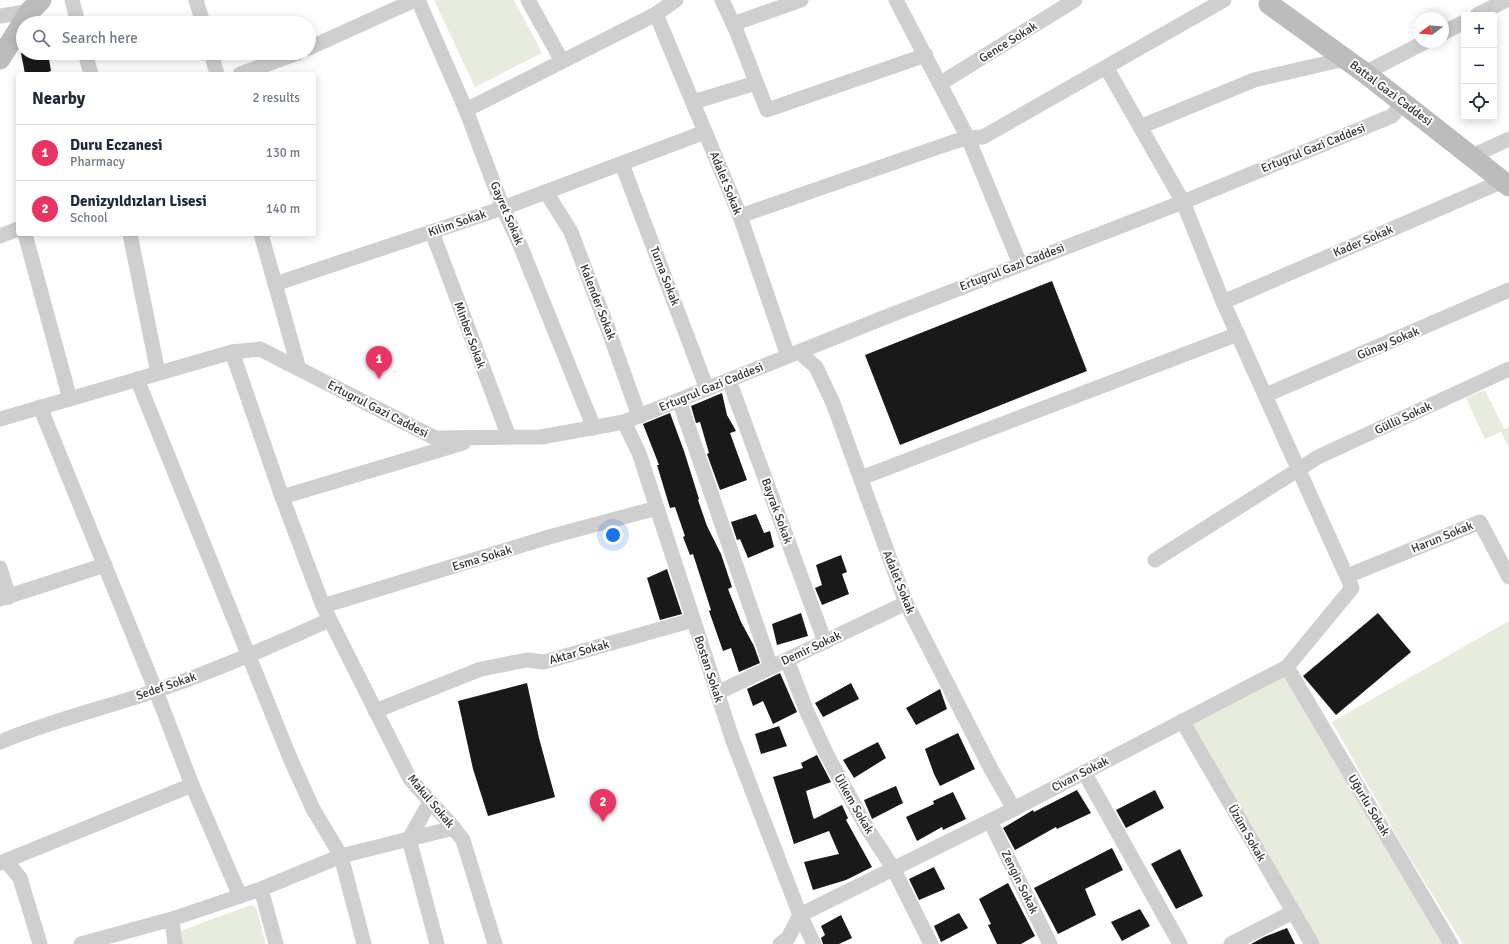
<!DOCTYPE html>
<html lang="en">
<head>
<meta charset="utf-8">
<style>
	:root { --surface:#fff; --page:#f6f6f7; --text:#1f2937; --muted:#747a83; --line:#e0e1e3; --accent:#e93564 }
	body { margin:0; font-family:Signika,sans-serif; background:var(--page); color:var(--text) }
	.controls { position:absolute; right:12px; top:12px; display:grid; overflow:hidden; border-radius:4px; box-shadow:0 2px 10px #0003 }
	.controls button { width:36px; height:36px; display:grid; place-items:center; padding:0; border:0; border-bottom:1px solid var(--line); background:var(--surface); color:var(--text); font:20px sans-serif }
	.compass { position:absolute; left:1413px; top:12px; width:36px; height:36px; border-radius:50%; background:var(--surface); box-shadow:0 2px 10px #0003; rotate:254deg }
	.you { position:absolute; left:613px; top:535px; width:14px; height:14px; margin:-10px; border:3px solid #fff; border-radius:50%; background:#1a73e8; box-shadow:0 0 0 6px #1a73e833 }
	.badge { display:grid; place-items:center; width:26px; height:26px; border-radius:50%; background:var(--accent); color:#fff; font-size:13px; font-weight:700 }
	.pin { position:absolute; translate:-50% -33px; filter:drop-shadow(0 1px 2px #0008) }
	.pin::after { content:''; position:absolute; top:21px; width:14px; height:12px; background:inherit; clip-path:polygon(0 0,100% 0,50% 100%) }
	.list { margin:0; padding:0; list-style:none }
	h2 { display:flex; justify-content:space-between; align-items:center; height:52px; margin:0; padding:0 16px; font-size:17px }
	h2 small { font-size:13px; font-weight:400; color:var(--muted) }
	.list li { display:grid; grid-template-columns:26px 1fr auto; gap:12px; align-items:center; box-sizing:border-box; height:56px; padding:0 16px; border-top:1px solid var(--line) }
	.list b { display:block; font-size:15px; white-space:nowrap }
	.list p { margin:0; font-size:13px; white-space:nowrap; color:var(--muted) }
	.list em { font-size:13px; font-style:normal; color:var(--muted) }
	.icon { flex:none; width:22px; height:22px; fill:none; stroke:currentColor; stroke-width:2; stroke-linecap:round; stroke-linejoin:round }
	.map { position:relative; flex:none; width:1509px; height:944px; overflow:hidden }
	.search { position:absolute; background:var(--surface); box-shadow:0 2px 10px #0003; left:16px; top:16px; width:300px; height:44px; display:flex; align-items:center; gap:10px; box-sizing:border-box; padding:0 14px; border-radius:22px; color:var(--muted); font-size:15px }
	.panel { position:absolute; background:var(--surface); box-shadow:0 2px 10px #0003; left:16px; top:72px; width:300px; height:164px; border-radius:4px }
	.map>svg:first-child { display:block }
	.green { fill:#e8ecde }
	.building { fill:#191919 }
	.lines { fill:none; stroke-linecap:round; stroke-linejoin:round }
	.street { stroke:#cfcfcf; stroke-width:15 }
	.secondary { stroke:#bcbcbc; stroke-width:21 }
	.labels { text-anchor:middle; stroke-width:4; stroke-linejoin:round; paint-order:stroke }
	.street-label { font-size:12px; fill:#323232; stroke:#fff }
</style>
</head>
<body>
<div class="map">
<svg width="1509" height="944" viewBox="0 0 1509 944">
	<rect width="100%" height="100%" fill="#fff"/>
	<g class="green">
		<path d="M434 0H514L542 53 475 87Z"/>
		<path d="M1485 390 1504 429 1509 427V448L1501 432 1485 439 1466 398Z"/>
		<path d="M1509 621V944H1463L1403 847 1332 722Z"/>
		<path d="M1283 671 1442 944H1315L1191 723Z"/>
		<path d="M251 905 256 907 266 944H181L180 935 183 930Z"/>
	</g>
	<g class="building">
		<path d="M21 53H48L51 71 42 74H25Z"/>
		<path d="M1052 281 1087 371 900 445 865 355Z"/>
		<path d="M722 393 727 415 736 431 730 433 747 480 720 490 707 454 709 453 700 422 696 423 691 406Z"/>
		<path d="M670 413 684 451 699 499 698 500 707 526 721 554 732 587 728 589 741 622 754 646 760 663 739 672 731 648 723 651 709 611 711 610 693 554 690 555 683 537 685 536 675 507 670 508 657 465H659L643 424Z"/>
		<path d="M756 514 764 533 770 531 774 547 748 558 740 539 737 540 731 522Z"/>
		<path d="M841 555 847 572 842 574 849 594 822 605 815 588 822 585 816 565Z"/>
		<path d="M667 569 682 614 660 620 647 578Z"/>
		<path d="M801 613 808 636 777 645 772 624Z"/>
		<path d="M1378 613 1411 652 1336 715 1303 676Z"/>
		<path d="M780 673 797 712 773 724 763 701 753 706 747 689Z"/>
		<path d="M527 683 539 738 555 797 488 816 473 769 458 701Z"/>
		<path d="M851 683 859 699 823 717 815 703Z"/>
		<path d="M940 689 947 709 916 725 906 708Z"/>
		<path d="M779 726 787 746 761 754 755 734Z"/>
		<path d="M958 733 975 769 940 786 934 774 925 749Z"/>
		<path d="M878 742 886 758 854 778 843 760Z"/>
		<path d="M817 755 831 782 806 791 813 817 814 819 842 805 848 818 846 820 872 867 846 880 813 890 804 862 839 854 829 831 794 844 773 777 803 768 801 763Z"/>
		<path d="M896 786 903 803 872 819 864 800Z"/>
		<path d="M1077 790 1091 813 1057 829 1056 827 1015 850 1003 828 1033 810 1034 812Z"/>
		<path d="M1155 790 1164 808 1126 828 1116 810Z"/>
		<path d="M953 792 966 819 943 830 942 827 917 841 906 817 934 804 933 801Z"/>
		<path d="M1112 848 1123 870 1085 889 1096 915 1058 934 1034 888Z"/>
		<path d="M1180 849 1203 896 1176 909 1151 864Z"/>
		<path d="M934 867 945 889 919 900 909 879Z"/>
		<path d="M1008 883 1035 936 1021 944H997L988 925 991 924 979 899Z"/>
		<path d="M1140 909 1150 926 1122 941 1111 922Z"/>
		<path d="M959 913 968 928 941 942 934 926Z"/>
		<path d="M841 915 852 938 839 944H823L821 938 825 935 821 926Z"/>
		<path d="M1287 928 1295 944H1251L1264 937Z"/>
	</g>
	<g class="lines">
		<g class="street">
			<path d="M72 0 78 23"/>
			<path d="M196 0 203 23"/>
			<path d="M418 0 466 110 503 208 520 245 594 428"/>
			<path d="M528 0 562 61"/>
			<path d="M722 0 736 30 767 110 926 55"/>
			<path d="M896 0 968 138 1020 264"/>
			<path d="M656 14 740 216 788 356"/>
			<path d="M1477 15 1506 0"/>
			<path d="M0 16 30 11"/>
			<path d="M733 24 801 0"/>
			<path d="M1443 33 1464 22"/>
			<path d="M309 48 415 0"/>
			<path d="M85 53 91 74"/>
			<path d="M211 53 217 74"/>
			<path d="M1365 73 1425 42"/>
			<path d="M240 74 298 53"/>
			<path d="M941 83 1075 0"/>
			<path d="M693 102 756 83"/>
			<path d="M466 110 656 14 676 0"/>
			<path d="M1140 127 1254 80 1345 59"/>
			<path d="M1472 156 1509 139"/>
			<path d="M622 164 707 389"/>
			<path d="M546 192 571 232 608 329 639 416"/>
			<path d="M740 216 953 142 968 138 983 137 1224 0"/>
			<path d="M432 232 509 437"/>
			<path d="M25 234 70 399"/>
			<path d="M130 234 158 373"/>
			<path d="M261 234 299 369"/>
			<path d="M0 236 18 229"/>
			<path d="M275 284 503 208 705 132"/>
			<path d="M1223 302 1503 181"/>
			<path d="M232 352 282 497 323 606"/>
			<path d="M799 352 816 367 833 403 906 603 991 769 1014 809"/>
			<path d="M137 379 290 758 313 809 341 856 364 944"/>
			<path d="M729 380 825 642"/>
			<path d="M1266 395 1509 290"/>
			<path d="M679 400 771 667"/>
			<path d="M40 407 156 691 192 785 240 896"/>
			<path d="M0 419 232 352 260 349 435 438 541 437 624 422 883 318 1183 202 1392 116 1403 103"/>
			<path d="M624 422 639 453 733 741 800 915 814 944"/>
			<path d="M861 478 1238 334"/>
			<path d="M282 497 463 443"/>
			<path d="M1155 560 1318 457 1509 369"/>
			<path d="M0 568 9 597"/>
			<path d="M1347 576 1480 522 1509 577"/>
			<path d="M0 599 105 565"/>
			<path d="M787 660 807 712 828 757 867 828 893 868 931 944"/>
			<path d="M1287 667 1451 944"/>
			<path d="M717 693 906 603"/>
			<path d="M375 711 481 669 527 660 544 662 693 620"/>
			<path d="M1182 721 1312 944"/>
			<path d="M0 742C50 721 104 708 155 691 215 671 272 646 329 620"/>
			<path d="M1084 772 1180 944"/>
			<path d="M990 821 1050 944"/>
			<path d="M6 861 20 878 40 944"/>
			<path d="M0 863 192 785"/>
			<path d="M261 889 276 944"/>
			<path d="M172 919 175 944"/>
			<path d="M81 944 172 919 261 889 341 856 409 839 430 802"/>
			<path d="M437 944 409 839 454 828"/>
			<path d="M495 944 463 840 448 821 410 779 323 606 549 537 657 508"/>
			<path d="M780 944 788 938 800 915 1006 813 1287 667 1352 588 1223 302 1183 202 1106 67"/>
			<path d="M1231 944 1293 912"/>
		</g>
		<g class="secondary">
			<path d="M1269 4 1365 73 1509 186"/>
			<path d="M0 59 30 11 41 0"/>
		</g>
	</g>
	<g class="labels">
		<g class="street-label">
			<text transform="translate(1008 42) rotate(-32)" y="4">Gence Sokak</text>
			<text transform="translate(1391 93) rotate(37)" y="4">Battal Gazi Caddesi</text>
			<text transform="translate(1313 148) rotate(-22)" y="4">Ertugrul Gazi Caddesi</text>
			<text transform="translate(726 183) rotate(68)" y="4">Adalet Sokak</text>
			<text transform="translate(507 213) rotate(67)" y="4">Gayret Sokak</text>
			<text transform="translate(457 223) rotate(-19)" y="4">Kilim Sokak</text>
			<text transform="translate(1363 241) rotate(-23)" y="4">Kader Sokak</text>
			<text transform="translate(1012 267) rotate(-21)" y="4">Ertugrul Gazi Caddesi</text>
			<text transform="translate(665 276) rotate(69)" y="4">Turna Sokak</text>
			<text transform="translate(598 302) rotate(69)" y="4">Kalender Sokak</text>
			<text transform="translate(470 335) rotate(70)" y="4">Minber Sokak</text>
			<text transform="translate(1388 343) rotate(-23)" y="4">Günay Sokak</text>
			<text transform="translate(711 387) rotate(-22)" y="4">Ertugrul Gazi Caddesi</text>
			<text transform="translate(378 409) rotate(27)" y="4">Ertugrul Gazi Caddesi</text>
			<text transform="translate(1403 418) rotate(-25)" y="4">Güllü Sokak</text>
			<text transform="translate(777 511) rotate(70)" y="4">Bayrak Sokak</text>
			<text transform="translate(1442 537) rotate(-22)" y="4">Harun Sokak</text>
			<text transform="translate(482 558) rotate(-17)" y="4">Esma Sokak</text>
			<text transform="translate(899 582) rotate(68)" y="4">Adalet Sokak</text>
			<text transform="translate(811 648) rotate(-25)" y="4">Demir Sokak</text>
			<text transform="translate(579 652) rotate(-16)" y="4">Aktar Sokak</text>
			<text transform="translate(709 669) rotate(72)" y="4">Bostan Sokak</text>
			<text transform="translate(166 686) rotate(-19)" y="4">Sedef Sokak</text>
			<text transform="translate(1080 774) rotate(-27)" y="4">Civan Sokak</text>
			<text transform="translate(431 801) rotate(50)" y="4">Makul Sokak</text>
			<text transform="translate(854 804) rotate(60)" y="4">Ülkem Sokak</text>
			<text transform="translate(1369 805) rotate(59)" y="4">Uğurlu Sokak</text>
			<text transform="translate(1247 833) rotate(60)" y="4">Üzüm Sokak</text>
			<text transform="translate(1020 882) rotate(64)" y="4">Zengin Sokak</text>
		</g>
	</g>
</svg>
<div class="controls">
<button>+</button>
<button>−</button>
<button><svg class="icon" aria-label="locate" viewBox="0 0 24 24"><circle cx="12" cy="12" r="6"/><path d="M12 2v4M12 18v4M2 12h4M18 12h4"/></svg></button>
</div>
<svg class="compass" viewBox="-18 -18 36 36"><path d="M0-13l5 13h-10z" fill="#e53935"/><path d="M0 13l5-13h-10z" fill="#747a83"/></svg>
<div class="you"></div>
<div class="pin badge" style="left:379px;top:379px">1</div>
<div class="pin badge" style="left:603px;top:822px">2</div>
<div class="search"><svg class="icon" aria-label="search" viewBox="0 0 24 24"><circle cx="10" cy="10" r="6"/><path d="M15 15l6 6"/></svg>Search here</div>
<section class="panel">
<h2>Nearby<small>2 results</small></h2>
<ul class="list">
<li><span class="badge">1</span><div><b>Duru Eczanesi</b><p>Pharmacy</p></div><em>130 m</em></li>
<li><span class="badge">2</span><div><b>Denizyıldızları Lisesi</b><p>School</p></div><em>140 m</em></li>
</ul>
</section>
</div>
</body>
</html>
